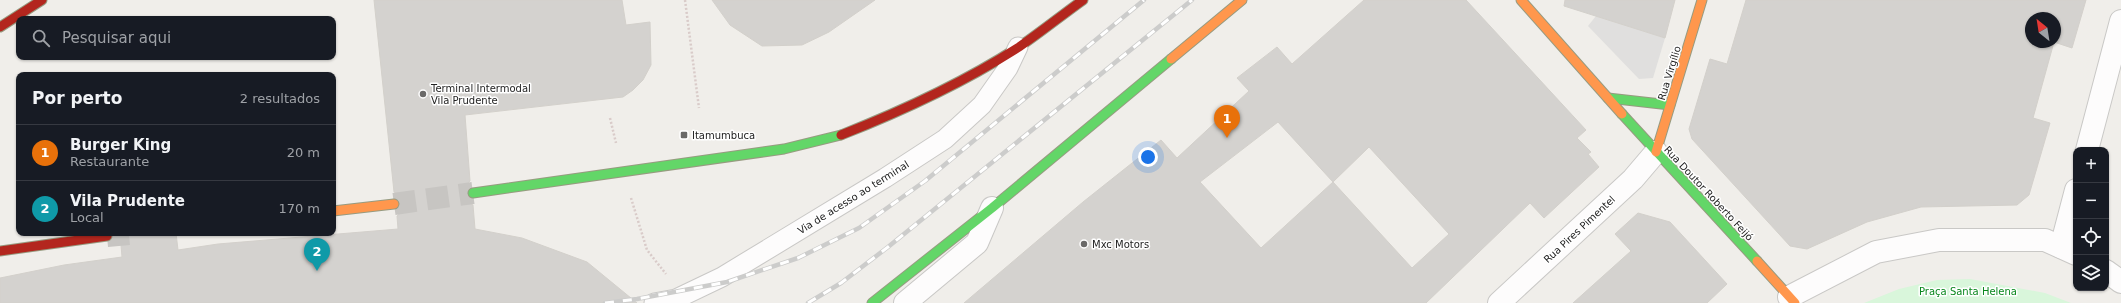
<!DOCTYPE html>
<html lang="pt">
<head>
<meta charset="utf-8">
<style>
	:root { --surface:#171b24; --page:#242831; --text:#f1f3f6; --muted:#9ea1a6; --line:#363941; --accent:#0b8043 }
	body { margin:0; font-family:"DejaVu Sans",sans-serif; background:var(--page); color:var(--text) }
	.controls { position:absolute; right:12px; bottom:12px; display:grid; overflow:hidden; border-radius:8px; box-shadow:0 1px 3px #0004 }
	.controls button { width:36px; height:36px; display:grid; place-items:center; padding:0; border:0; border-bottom:1px solid var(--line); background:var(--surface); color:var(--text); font:20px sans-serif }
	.compass { position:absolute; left:2025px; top:12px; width:36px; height:36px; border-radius:50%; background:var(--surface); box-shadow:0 1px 3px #0004; rotate:330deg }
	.you { position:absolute; left:1148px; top:157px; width:14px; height:14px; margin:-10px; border:3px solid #fff; border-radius:50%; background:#1a73e8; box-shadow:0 0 0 6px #1a73e833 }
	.badge { display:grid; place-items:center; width:26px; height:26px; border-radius:50%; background:var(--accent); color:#fff; font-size:13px; font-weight:700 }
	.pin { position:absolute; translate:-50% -33px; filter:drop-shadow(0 1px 2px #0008) }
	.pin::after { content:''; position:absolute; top:21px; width:14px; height:12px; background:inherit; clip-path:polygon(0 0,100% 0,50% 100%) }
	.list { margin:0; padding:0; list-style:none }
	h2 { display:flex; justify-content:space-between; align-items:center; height:52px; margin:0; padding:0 16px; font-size:17px }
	h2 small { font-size:13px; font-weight:400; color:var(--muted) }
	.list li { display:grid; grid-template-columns:26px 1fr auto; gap:12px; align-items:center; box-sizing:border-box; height:56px; padding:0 16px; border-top:1px solid var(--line) }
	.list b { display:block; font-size:15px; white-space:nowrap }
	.list p { margin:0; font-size:13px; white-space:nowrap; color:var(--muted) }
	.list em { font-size:13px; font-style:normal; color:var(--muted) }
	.icon { flex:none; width:22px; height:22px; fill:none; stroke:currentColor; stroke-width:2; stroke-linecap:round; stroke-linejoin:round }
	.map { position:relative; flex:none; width:2121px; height:303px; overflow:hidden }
	.search { position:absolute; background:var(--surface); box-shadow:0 1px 3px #0004; left:16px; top:16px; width:320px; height:44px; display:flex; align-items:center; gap:10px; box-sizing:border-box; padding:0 14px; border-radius:8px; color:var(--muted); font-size:15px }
	.panel { position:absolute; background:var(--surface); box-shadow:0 1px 3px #0004; left:16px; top:72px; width:320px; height:164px; border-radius:8px }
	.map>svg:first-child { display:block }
	.park { fill:#d9f6db }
	.parking { fill:#e0dfde }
	.building { fill:#d4d2cf; stroke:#d3d0cb; fill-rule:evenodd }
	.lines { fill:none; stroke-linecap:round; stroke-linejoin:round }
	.highway-tunnel { stroke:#c7c5c2; stroke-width:22; stroke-dasharray:22 11; stroke-linecap:butt }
	.lane-casing { stroke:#c9c8c6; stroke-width:21 }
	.street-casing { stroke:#c9c8c6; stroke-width:24 }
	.fast-casing { stroke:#979b80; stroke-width:11 }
	.slow-casing { stroke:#979b80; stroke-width:11 }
	.jam-casing { stroke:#979b80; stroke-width:11 }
	.path { stroke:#d9cbc9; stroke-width:2.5; stroke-dasharray:2 2; stroke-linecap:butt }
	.lane { stroke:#fdfcfc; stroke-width:19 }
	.street { stroke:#fdfcfc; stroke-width:22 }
	.fast { stroke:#63d668; stroke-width:9 }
	.slow { stroke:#ff974d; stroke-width:9 }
	.jam { stroke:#b3261e; stroke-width:9 }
	.rail-casing { stroke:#cccccb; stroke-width:4.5 }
	.rail { stroke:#fff; stroke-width:3; stroke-dasharray:9; stroke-linecap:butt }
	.poi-dot { fill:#6a6968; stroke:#fff; stroke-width:1.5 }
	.labels { text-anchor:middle; stroke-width:3; stroke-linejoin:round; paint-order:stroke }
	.street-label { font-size:10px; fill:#222; stroke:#fff }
	.poi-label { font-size:10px; fill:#222; stroke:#fff; text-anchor:start }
	.park-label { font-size:10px; fill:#08871c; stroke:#fff }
</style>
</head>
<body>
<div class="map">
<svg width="2121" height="303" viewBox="0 0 2121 303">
	<rect width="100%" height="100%" fill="#f0eeea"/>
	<path class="park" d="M1970 279 2045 293 2071 303H1864L1899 289 1937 280Z"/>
	<path class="parking" d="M1596 16 1665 38 1653 78 1639 79 1588 26Z"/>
	<g class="building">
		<path d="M374 0H622L626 25 650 22 651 65 643 80 633 90 623 97 465 115 470 181 462 188 461 194 463 201 473 205 475 229 522 238 587 262 637 303H0V278L64 265 122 257 120 233H176L178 250 218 244 398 229 397 216 405 209 406 203 404 196 394 192Z"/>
		<path d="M712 0H875L829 32 802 45 762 46 730 25Z"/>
		<path d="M1364 0H1466L1586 130 1577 138 1591 152 1588 154 1599 167 1544 218 1530 203 1426 303H964L1083 202 1161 140 1177 158 1249 91 1237 78 1277 47 1292 64ZM1278 122 1333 182 1261 248 1200 182ZM1369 147 1449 234 1412 268 1333 182Z"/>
		<path d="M1565 0H1675L1665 38 1564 6Z"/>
		<path d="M1746 0H2086L2072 48 2054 42 2033 118 2050 123 2029 195 2017 205 1921 207 1867 222 1807 249 1790 246 1692 139 1689 129 1710 59 1727 64ZM2031 18H2055V42H2031Z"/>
		<path d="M1638 213 1670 222 1727 284 1707 303H1573L1631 251 1615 234Z"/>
	</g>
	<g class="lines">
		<g class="highway-tunnel">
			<path d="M394 204 473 193"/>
			<path d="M107 236 139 233"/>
		</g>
		<defs>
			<path id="lane" d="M654 303 676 299 722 277 885 178 945 139 982 105 1008 68 1018 47"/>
			<g id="street">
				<path d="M2087 150 2121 21"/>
				<path d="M2061 247 2076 190"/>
				<path d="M2106 271 2121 282"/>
				<path d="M1789 297 1876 252 1939 240H2045L2076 254"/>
				<path d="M905 303 977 243 992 208"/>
				<path d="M1499 303 1633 179 1656 152"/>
			</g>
			<g id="fast">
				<path d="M1608 98 1670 105"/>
				<path d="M1622 114 1757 261"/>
				<path d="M473 193 784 149 841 135"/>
				<path d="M872 303 992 208 1171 59"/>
			</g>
			<g id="slow">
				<path d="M1521 0 1622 114"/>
				<path d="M1171 59 1242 0"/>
				<path d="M1656 152 1702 0"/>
				<path d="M333 211 394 204"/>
				<path d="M1757 261 1795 303"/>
			</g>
			<g id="jam">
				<path d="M0 27 42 0"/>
				<path d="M841 135C902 111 963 83 1019 47 1041 32 1062 15 1083 0"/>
				<path d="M0 251 107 236"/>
			</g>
		</defs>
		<use href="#lane" class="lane-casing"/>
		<use href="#street" class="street-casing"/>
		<use href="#fast" class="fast-casing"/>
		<use href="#slow" class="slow-casing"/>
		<use href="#jam" class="jam-casing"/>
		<g class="path">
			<path d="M685 0 699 108"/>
			<path d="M610 118 616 143"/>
			<path d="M631 198 647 250 666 274"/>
		</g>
		<use href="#lane" class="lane"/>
		<use href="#street" class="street"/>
		<use href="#fast" class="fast"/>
		<use href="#slow" class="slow"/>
		<use href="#jam" class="jam"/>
		<defs>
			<g id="rail">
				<path d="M605 303 637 299 727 282 798 258 859 228 925 181 1144 0"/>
				<path d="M808 303 841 283 888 247 1192 0"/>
			</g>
		</defs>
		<use href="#rail" class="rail-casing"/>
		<use href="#rail" class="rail"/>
	</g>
	<g class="poi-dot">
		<circle cx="423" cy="94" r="4"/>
		<rect x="680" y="131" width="8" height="8" rx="2"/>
		<circle cx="1084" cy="244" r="4"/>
	</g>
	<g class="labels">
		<g class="street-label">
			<text transform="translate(1669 73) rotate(-73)" y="4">Rua Virgílio</text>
			<text transform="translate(1709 193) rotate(47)" y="4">Rua Doutor Roberto Feijó</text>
			<text transform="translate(853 197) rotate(-32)" y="4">Via de acesso ao terminal</text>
			<text transform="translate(1579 229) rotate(-43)" y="4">Rua Pires Pimentel</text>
		</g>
		<g class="poi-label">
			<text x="431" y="92">Terminal Intermodal<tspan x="431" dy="12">Vila Prudente</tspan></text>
			<text x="692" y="139">Itamumbuca</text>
			<text x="1092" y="248">Mxc Motors</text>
		</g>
		<g class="park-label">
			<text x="1968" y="295">Praça Santa Helena</text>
		</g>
	</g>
</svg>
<div class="controls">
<button>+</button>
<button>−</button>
<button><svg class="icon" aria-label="locate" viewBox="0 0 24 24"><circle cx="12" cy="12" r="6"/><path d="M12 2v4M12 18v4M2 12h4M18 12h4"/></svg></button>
<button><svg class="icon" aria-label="layers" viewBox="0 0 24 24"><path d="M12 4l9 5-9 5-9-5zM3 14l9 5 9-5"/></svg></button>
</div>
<svg class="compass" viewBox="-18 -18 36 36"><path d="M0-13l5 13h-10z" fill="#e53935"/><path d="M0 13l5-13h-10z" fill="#9ea1a6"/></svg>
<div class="you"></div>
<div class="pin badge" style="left:1227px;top:138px;background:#e8710a">1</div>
<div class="pin badge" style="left:317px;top:271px;background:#0f9aa8">2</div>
<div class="search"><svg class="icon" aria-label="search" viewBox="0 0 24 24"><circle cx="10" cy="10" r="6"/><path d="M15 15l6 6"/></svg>Pesquisar aqui</div>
<section class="panel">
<h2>Por perto<small>2 resultados</small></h2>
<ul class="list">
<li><span class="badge" style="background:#e8710a">1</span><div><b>Burger King</b><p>Restaurante</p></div><em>20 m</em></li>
<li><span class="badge" style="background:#0f9aa8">2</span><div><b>Vila Prudente</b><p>Local</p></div><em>170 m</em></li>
</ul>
</section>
</div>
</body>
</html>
